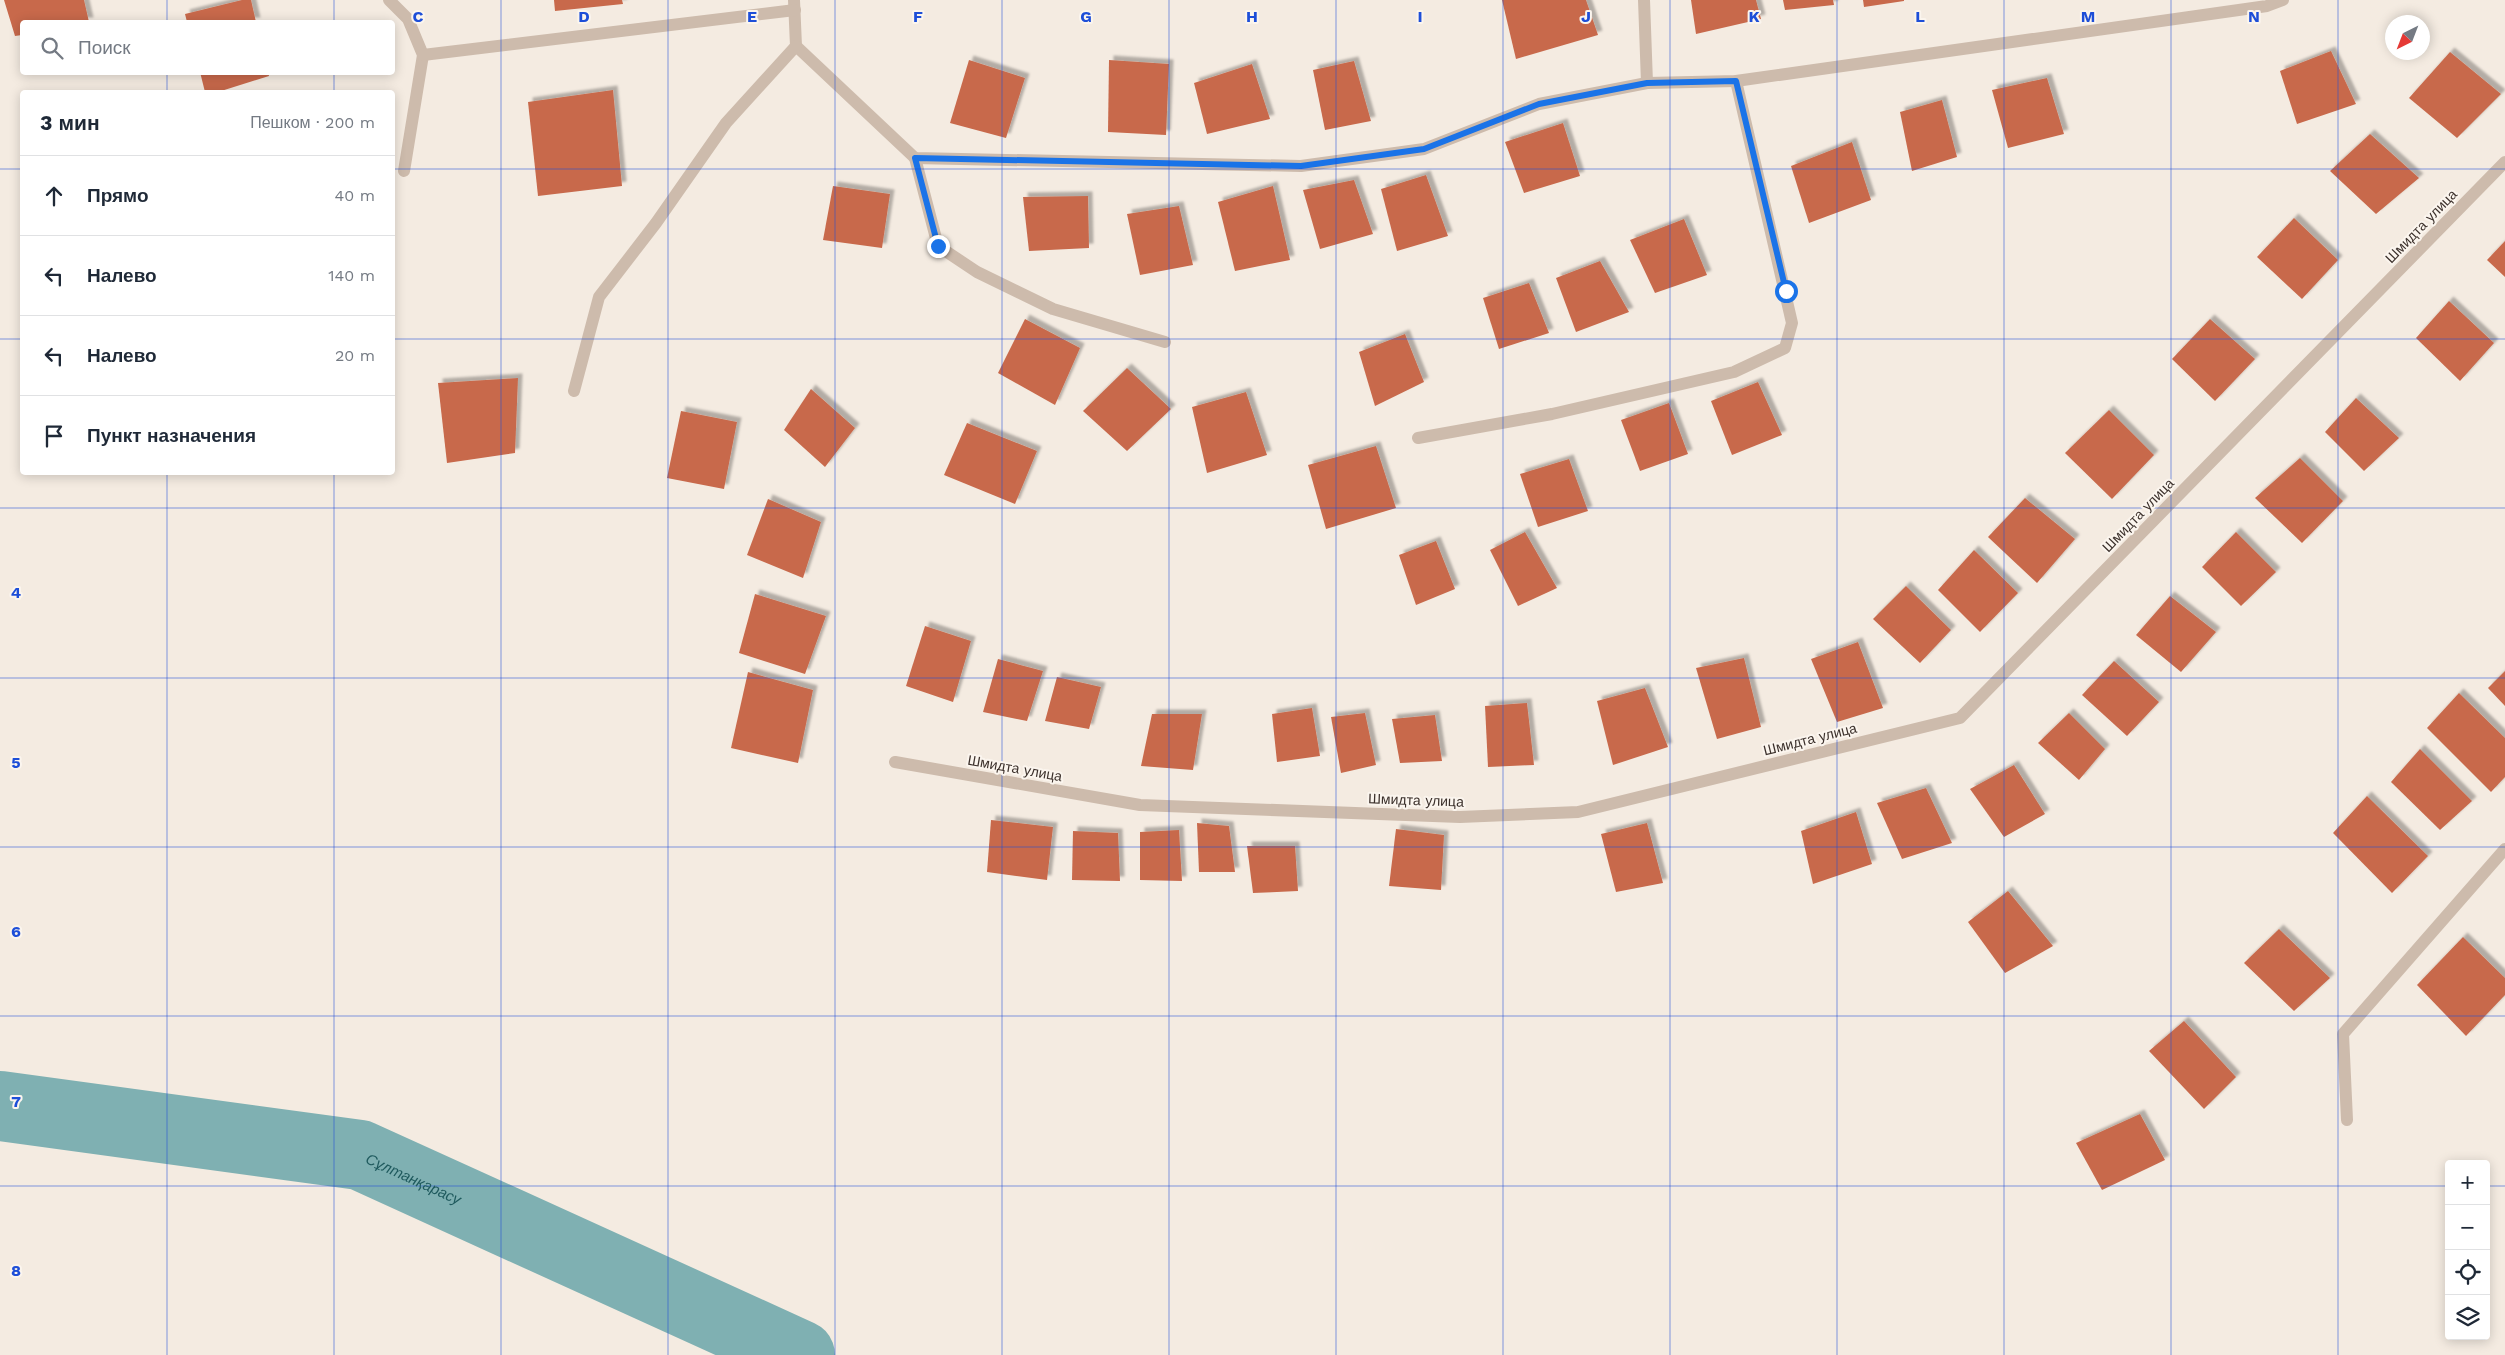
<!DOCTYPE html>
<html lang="ru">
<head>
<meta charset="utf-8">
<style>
	:root { --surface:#fff; --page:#f6f6f7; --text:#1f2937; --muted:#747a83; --line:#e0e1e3 }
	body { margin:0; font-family:"Work Sans",sans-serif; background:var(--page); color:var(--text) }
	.controls { position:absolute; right:15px; bottom:15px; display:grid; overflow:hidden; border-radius:5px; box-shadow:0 2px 12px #0003 }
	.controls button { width:45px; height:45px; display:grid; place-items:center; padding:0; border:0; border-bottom:1px solid var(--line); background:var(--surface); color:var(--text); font:25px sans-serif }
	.compass { position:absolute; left:2385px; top:15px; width:45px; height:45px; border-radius:50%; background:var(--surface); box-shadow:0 2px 12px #0003; rotate:222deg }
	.stop { position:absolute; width:15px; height:15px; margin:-11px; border:4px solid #1a73e8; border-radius:50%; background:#fff }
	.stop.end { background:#1a73e8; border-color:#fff; box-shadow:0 1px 5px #0008 }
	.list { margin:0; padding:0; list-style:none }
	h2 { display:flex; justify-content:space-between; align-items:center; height:65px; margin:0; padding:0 20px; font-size:21px }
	h2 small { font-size:16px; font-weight:400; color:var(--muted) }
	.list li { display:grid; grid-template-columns:32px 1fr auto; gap:15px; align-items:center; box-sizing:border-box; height:80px; padding:0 20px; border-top:1px solid var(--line) }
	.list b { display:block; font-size:19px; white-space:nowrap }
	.list em { font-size:16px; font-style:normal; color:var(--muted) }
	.icon { flex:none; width:28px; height:28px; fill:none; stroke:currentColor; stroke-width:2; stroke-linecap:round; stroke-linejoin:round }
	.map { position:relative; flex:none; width:2505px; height:1355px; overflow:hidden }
	.search { position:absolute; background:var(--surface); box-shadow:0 2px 12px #0003; left:20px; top:20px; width:375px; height:55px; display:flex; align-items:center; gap:12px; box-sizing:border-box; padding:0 18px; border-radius:5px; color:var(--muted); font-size:19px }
	.panel { position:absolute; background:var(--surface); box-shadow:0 2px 12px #0003; left:20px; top:90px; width:375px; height:385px; border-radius:5px }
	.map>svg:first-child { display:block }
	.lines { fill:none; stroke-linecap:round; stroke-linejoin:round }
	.river { stroke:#7fb0b2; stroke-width:70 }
	.building { fill:#c8694b; filter:url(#shadow) }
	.minor { stroke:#cdbbac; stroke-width:12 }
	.route { stroke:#1a73e8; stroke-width:6 }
	.grid { fill:none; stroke:#1d4ed8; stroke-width:1; stroke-opacity:0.55 }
	.labels { text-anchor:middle; stroke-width:4; stroke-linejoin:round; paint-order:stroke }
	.street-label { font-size:14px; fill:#3b302b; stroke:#fbf5ee }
	.water-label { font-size:15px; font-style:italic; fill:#1f5a5e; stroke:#fbf5ee }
	.grid-label { font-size:16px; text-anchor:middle; font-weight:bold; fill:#1d4ed8; stroke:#fbf5ee; stroke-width:4; stroke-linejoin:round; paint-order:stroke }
</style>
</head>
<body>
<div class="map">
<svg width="2505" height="1355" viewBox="0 0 2505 1355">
	<defs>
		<filter id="shadow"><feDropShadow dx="4.5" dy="-4.5" stdDeviation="1" flood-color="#0004"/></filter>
	</defs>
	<rect width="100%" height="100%" fill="#f4ebe1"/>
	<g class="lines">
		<path class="river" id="s1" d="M0 1106 360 1155 800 1355"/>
	</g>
	<g class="building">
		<path d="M4 0H84L89 22H22V35L15 36Z"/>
		<path d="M242 0H251L256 22H187L185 14Z"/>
		<path d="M554 0H622L623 4 555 11Z"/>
		<path d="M1502 0H1586L1598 35 1516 59Z"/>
		<path d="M1691 0H1756L1761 19 1696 34Z"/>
		<path d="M1783 0H1833L1834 5 1785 10Z"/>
		<path d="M1863 0H1904V1L1864 7Z"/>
		<path d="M2331 51 2356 104 2297 124 2280 71Z"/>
		<path d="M2450 52 2501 94 2457 138 2409 98Z"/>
		<path d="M969 60 1025 78 1006 138 950 123Z"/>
		<path d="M1109 60 1169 64 1166 135 1108 132Z"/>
		<path d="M1354 61 1371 121 1325 130 1313 70Z"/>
		<path d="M1252 64 1270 119 1207 134 1194 83Z"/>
		<path d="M200 72H268L269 76 218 92H205Z"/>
		<path d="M2047 78 2064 134 2008 148 1992 90Z"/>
		<path d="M613 90 622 186 538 196 528 102Z"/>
		<path d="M1942 100 1957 157 1912 171 1900 112Z"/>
		<path d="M1563 123 1580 176 1524 193 1505 142Z"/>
		<path d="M2370 134 2419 178 2376 214 2330 171Z"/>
		<path d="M1852 142 1871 200 1809 223 1791 166Z"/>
		<path d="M1426 175 1448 236 1397 251 1381 189Z"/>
		<path d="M1354 180 1373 234 1320 249 1303 190Z"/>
		<path d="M833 186 890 194 882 248 823 240Z"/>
		<path d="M1273 186 1290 260 1235 271 1218 202Z"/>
		<path d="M1088 196 1089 248 1029 251 1023 197Z"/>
		<path d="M1179 206 1193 265 1140 275 1127 214Z"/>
		<path d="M2294 218 2338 260 2302 299 2257 257Z"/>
		<path d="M1684 219 1707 275 1655 293 1630 240Z"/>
		<path d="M2505 241V277L2487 260Z"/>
		<path d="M1600 261 1629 312 1576 332 1556 278Z"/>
		<path d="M1529 283 1549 333 1499 349 1483 298Z"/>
		<path d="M2449 301 2494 343 2460 381 2416 338Z"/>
		<path d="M1025 319 1080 348 1055 405 998 373Z"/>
		<path d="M2210 319 2255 359 2215 401 2172 359Z"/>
		<path d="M1405 334 1424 382 1375 406 1359 352Z"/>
		<path d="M1127 368 1171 409 1127 451 1083 411Z"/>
		<path d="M518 378 515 453 447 463 438 383Z"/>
		<path d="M1758 382 1782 435 1732 455 1711 401Z"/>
		<path d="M811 389 855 428 825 467 784 430Z"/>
		<path d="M1246 392 1267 455 1207 473 1192 407Z"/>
		<path d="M2356 398 2399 438 2364 471 2325 432Z"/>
		<path d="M1669 403 1688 454 1640 471 1621 420Z"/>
		<path d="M2109 410 2154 455 2112 499 2065 453Z"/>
		<path d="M681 411 737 422 724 489 667 478Z"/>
		<path d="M967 423 1037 451 1015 504 944 475Z"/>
		<path d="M1376 446 1396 508 1326 529 1308 465Z"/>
		<path d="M2300 458 2343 501 2302 543 2255 498Z"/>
		<path d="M1569 459 1588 511 1538 527 1520 474Z"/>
		<path d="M2025 498 2075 539 2037 583 1988 537Z"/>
		<path d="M768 499 821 522 803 578 747 555Z"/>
		<path d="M1525 532 1557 588 1518 606 1490 550Z"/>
		<path d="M2236 532 2276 572 2241 606 2202 567Z"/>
		<path d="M1436 541 1455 589 1416 605 1399 555Z"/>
		<path d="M1974 550 2018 593 1980 632 1938 590Z"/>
		<path d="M1906 586 1951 630 1920 663 1873 619Z"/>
		<path d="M755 594 826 616 805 674 739 653Z"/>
		<path d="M2170 596 2216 632 2181 672 2136 635Z"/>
		<path d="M925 626 971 641 953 702 906 686Z"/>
		<path d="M1858 642 1883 708 1837 722 1811 659Z"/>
		<path d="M1744 658 1761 727 1717 739 1696 668Z"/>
		<path d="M998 659 1043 671 1027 721 983 712Z"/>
		<path d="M2114 661 2159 702 2127 736 2082 695Z"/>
		<path d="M2505 671V706L2488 688Z"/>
		<path d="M748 672 813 690 798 763 731 748Z"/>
		<path d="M1057 677 1101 687 1089 729 1045 721Z"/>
		<path d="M1645 688 1668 747 1613 765 1597 701Z"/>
		<path d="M2459 693 2505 738V777L2491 792 2427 728Z"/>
		<path d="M1527 703 1534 765 1488 767 1485 706Z"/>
		<path d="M1312 708 1320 756 1277 762 1272 714Z"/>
		<path d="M1365 713 1376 765 1341 773 1331 717Z"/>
		<path d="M2069 713 2105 749 2079 780 2038 743Z"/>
		<path d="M1152 714H1202L1193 770 1141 766Z"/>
		<path d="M1435 715 1442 761 1400 763 1392 719Z"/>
		<path d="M2420 749 2472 801 2440 830 2391 782Z"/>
		<path d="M2014 765 2045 814 2004 837 1970 789Z"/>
		<path d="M1926 788 1952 843 1902 859 1877 803Z"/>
		<path d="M2367 796 2428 856 2392 893 2333 833Z"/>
		<path d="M1856 812 1872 864 1813 884 1801 831Z"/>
		<path d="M991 820 1053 827 1047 880 987 872Z"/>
		<path d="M1197 823 1229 826 1235 872H1199Z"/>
		<path d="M1647 823 1663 883 1616 892 1601 834Z"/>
		<path d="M1396 829 1444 835 1441 890 1389 886Z"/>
		<path d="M1179 830 1182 881 1140 880V832Z"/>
		<path d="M1073 831 1118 833 1120 881 1072 880Z"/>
		<path d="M1247 846H1295L1298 891 1253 893Z"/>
		<path d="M2008 891 2053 946 2005 973 1968 922Z"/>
		<path d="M2279 929 2330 978 2294 1011 2244 963Z"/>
		<path d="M2463 937 2505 978V995L2466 1036 2417 985Z"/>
		<path d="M2184 1021 2236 1077 2204 1109 2149 1051Z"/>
		<path d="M2140 1114 2165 1160 2102 1190 2076 1143Z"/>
	</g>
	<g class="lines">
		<g class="minor">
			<path d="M389 0 408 19 423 55 404 171"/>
			<path d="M794 0 796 46 915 158 1301 166 1424 149 1539 104 1647 83 1736 81 2267 6 2283 0"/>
			<path d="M1644 0 1647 83"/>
			<path d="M423 55 795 10"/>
			<path d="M915 158 938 246 977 272 1053 309 1165 342"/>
			<path d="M574 391 599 297 656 223 726 123 796 46"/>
			<path d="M1418 438 1552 414 1734 372 1785 348 1792 323 1736 81"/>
			<path d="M895 762 1140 805 1460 817 1578 812 1960 718 2505 162"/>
			<path d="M2347 1120 2343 1034 2505 849"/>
		</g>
	</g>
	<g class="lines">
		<path class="route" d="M938 246 915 158 1301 166 1424 149 1539 104 1647 83 1736 81 1786 291"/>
	</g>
	<path class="grid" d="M167 0V22M334 0V22M501 0V1355M668 0V1355M835 0V1355M1002 0V1355M1169 0V1355M1336 0V1355M1503 0V1355M1670 0V1355M1837 0V1355M2004 0V1355M2171 0V1355M2338 0V1355M167 72V92M334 72V92M0 169H22M392 169H2505M0 339H22M392 339H2505M167 472V1355M334 472V1355M0 508H2505M0 678H2505M0 847H2505M0 1016H2505M0 1186H2449M2486 1186H2505"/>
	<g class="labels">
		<g class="street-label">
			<text transform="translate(2421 226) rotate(-46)" y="5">Шмидта улица</text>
			<text transform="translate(2138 515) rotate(-46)" y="5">Шмидта улица</text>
			<text transform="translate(1810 739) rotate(-14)" y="5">Шмидта улица</text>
			<text transform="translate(1015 768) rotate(10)" y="5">Шмидта улица</text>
			<text transform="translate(1416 800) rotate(2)" y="5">Шмидта улица</text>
		</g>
		<g class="water-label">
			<text dy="5" stroke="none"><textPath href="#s1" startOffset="422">Сұлтанқарасу</textPath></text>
		</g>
	</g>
	<g class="grid-label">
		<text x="418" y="22">C</text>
		<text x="584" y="22">D</text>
		<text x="752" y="22">E</text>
		<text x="918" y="22">F</text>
		<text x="1086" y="22">G</text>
		<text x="1252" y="22">H</text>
		<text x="1420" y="22">I</text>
		<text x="1586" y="22">J</text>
		<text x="1754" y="22">K</text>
		<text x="1920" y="22">L</text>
		<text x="2088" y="22">M</text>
		<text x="2254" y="22">N</text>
		<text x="16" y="598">4</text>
		<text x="16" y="768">5</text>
		<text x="16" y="937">6</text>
		<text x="16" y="1107">7</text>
		<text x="16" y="1276">8</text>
	</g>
</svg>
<div class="controls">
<button>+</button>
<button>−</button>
<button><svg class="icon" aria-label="locate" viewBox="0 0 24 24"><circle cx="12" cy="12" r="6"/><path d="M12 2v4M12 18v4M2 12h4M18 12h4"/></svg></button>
<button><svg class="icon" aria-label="layers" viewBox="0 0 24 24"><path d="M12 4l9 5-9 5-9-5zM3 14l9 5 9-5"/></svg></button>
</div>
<svg class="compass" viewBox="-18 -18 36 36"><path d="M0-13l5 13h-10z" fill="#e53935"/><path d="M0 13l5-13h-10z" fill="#747a83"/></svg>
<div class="stop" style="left:1786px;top:291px"></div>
<div class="stop end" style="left:938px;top:246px"></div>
<div class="search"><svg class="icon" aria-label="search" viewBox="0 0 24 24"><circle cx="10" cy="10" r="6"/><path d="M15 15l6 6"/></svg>Поиск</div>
<section class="panel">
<h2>3 мин<small>Пешком · 200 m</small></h2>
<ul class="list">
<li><svg class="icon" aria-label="ahead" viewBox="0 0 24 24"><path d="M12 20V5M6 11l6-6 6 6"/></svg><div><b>Прямо</b></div><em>40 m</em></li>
<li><svg class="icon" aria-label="left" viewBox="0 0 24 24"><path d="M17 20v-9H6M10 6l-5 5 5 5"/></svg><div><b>Налево</b></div><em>140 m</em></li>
<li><svg class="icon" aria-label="left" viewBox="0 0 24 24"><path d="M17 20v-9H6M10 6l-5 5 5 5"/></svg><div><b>Налево</b></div><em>20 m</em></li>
<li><svg class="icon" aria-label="arrive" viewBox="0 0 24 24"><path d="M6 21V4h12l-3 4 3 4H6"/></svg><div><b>Пункт назначения</b></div></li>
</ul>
</section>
</div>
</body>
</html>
